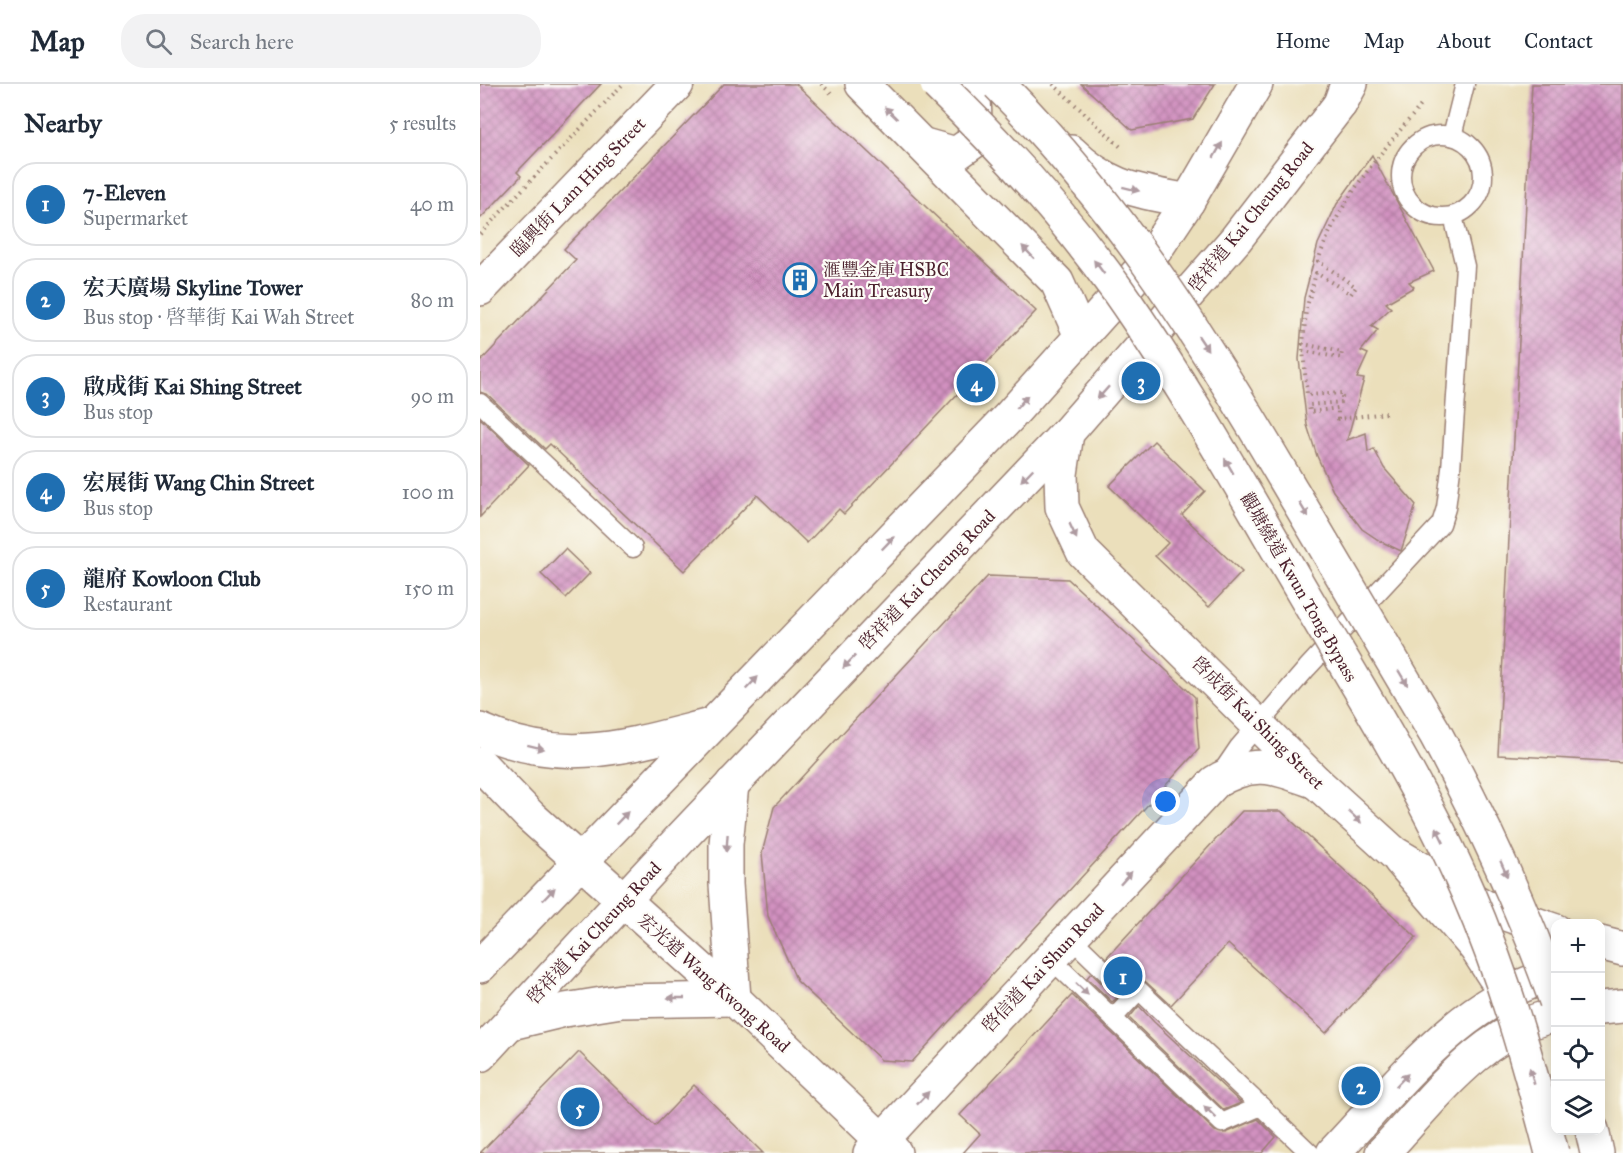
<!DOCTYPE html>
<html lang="en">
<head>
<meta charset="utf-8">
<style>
	:root { --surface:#fff; --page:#f2f2f3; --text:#1f2937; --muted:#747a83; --line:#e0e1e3; --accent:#1f6fb2 }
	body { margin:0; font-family:"IM FELL Great Primer","Noto Serif TC",serif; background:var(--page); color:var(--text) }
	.controls { position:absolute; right:18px; bottom:18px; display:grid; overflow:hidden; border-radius:12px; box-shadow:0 3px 15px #0003 }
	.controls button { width:54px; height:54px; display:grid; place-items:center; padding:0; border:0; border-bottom:2px solid var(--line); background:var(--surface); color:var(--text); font:30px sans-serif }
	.you { position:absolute; left:686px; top:718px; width:21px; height:21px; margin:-15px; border:4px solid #fff; border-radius:50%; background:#1a73e8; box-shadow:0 0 0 9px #1a73e833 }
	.badge { display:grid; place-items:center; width:39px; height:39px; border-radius:50%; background:var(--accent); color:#fff; font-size:20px; font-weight:700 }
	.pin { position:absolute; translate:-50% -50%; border:3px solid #fff; box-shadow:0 2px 6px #0006 }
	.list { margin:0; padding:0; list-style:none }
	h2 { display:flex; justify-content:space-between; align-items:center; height:78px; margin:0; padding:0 24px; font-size:26px }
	h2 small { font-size:20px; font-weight:400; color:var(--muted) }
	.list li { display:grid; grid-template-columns:39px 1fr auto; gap:18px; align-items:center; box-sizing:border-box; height:84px; margin:0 12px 12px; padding:0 12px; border:2px solid var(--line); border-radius:24px }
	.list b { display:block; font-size:22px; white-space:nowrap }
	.list p { margin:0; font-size:20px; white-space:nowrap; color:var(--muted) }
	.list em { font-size:20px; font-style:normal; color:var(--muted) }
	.icon { flex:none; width:33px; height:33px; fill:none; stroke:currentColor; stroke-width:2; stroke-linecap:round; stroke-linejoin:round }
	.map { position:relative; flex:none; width:1143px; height:1069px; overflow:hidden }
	header { display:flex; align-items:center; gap:36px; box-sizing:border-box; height:84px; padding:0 30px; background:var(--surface); border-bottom:2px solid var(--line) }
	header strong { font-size:28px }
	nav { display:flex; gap:33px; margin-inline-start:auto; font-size:21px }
	.search { width:420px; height:54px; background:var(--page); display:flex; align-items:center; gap:15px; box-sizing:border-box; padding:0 21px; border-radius:24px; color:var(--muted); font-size:22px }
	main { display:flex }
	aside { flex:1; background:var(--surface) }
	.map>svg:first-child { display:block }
	.building { fill:url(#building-cross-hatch) }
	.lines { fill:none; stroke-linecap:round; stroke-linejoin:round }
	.lane-casing { stroke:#9a7f73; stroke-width:21 }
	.street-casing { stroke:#9a7f73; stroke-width:36 }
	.secondary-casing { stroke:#9a7f73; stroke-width:36 }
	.primary-casing { stroke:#9a7f73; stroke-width:36 }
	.highway-casing { stroke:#9a7f73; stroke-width:36 }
	.path { stroke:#9a7f73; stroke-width:4; stroke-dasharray:1.5 4.5; stroke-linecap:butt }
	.lane { stroke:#fff; stroke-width:18 }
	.street { stroke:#fff; stroke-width:33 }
	.secondary { stroke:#fff; stroke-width:33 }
	.primary { stroke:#fff; stroke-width:33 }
	.highway { stroke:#fff; stroke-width:33 }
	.highway-bridge-casing { stroke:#9a7f73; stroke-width:36; stroke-linecap:butt }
	.highway-bridge { stroke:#fff; stroke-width:33 }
	.oneway { fill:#ae9aa0 }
	.labels { text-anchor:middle; stroke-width:4.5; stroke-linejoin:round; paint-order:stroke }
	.street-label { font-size:18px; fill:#4a1f2b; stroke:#fdfcf7 }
	.poi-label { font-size:18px; fill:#4a1f2b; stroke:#fdfcf7; text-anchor:start }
</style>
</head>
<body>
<header>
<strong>Map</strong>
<div class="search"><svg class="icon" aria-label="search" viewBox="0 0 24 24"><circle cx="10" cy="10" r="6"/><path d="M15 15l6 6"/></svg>Search here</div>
<nav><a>Home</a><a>Map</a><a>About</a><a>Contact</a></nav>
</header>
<main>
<aside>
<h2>Nearby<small>5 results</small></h2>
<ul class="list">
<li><span class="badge">1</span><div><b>7-Eleven</b><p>Supermarket</p></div><em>40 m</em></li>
<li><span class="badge">2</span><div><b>宏天廣場 Skyline Tower</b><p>Bus stop · 啓華街 Kai Wah Street</p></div><em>80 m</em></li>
<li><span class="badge">3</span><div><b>啟成街 Kai Shing Street</b><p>Bus stop</p></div><em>90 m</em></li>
<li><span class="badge">4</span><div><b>宏展街 Wang Chin Street</b><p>Bus stop</p></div><em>100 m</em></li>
<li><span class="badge">5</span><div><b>龍府 Kowloon Club</b><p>Restaurant</p></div><em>150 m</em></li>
</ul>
</aside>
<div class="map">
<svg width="1143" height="1069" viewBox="0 0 1143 1069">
	<defs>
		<pattern id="building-cross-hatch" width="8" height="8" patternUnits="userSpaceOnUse" patternTransform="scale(1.5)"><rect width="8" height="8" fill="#d191c0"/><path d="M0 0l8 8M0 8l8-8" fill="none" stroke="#ac769c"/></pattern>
	</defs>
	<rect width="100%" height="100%" fill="#fdfcf7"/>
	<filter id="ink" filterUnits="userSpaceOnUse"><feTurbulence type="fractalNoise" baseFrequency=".0167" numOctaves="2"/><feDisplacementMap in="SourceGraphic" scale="12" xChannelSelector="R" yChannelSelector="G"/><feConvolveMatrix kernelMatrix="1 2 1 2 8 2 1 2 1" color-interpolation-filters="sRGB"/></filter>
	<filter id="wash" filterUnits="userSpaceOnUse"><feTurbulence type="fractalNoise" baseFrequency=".008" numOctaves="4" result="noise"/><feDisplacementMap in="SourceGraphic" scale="24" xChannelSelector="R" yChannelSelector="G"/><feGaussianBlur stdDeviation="1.35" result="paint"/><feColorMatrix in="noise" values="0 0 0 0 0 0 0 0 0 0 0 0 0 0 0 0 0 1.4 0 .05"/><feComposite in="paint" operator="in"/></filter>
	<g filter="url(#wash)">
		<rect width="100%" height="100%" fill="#ebdfbb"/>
		<g id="blocks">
			<g class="building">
				<path d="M0 0H121L37 88 41 92 0 135Z"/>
				<path d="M244 0H316L556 227 364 430 359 425 327 459 277 411 204 487 70 360 65 365 8 311 0 308V278L96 176 84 165Z"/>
				<path d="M601 0H735L713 35 652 46Z"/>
				<path d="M1052 0H1143V678L1018 671Z"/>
				<path d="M892 71 954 187 929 198 934 203 906 219 911 224 891 242 898 246 881 267 888 270 877 294 884 295 867 356 886 349 888 368 894 365 904 384 936 421 921 467 900 457 882 445 853 407 837 372 827 341 819 275 824 214 838 160 857 120Z"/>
				<path d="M0 334 49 381 0 433Z"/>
				<path d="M674 357 725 407 702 431 762 488 729 523 675 472 688 459 629 402Z"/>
				<path d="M85 465 110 489 86 514 61 490Z"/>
				<path d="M508 492 588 495 715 613 719 665 432 978 401 976 317 897 288 832 282 769 294 723Z"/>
				<path d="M762 727H801L936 853 846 949 748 860 691 921 666 898 661 895 652 897 627 873Z"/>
				<path d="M611 889 637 914 632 918 607 894Z"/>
				<path d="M592 911 735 1047 746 1049 778 1035 796 1053 782 1069H483L500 1050 480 1031Z"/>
				<path d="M659 922 674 938 761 1019 744 1026 649 934Z"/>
				<path d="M99 968 175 1042 214 1001 283 1069H0Z"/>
			</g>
		</g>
	</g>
	<g filter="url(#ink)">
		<use href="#blocks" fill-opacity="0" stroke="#9a7f73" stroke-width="1.5"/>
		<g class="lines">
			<defs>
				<g id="lane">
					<circle cx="962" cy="92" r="41"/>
					<path d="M972 52 985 0"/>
					<path d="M0 319 153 464"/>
					<path d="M740 691 759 663 827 584 961 440 966 424 971 385 985 182 973 132"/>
					<path d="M591 854 652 913"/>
					<path d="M571 875 742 1039 781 1022"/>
					<path d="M633 934 659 906 830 1069"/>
				</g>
				<g id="street">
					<path d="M382 0 577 198 601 252"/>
					<path d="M444 61 476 70 493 58C498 39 492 20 495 0"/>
					<path d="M591 68C628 105 659 107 708 117"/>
					<path d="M0 205 197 0"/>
					<path d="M920 776 996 864 1014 892"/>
					<path d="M390 1069 735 698C774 674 794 683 836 698"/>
				</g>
				<g id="secondary">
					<path d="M587 349 581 390 582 423 603 468 836 698 914 769 1005 823 1076 847"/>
					<path d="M0 680 50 732 254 915 415 1069"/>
					<path d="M1120 859 1143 865"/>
					<path d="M1120 924 1143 922"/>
					<path d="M853 1069C917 1002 981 914 1076 890"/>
					<path d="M902 1069C953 1016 1000 947 1076 931"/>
				</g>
				<g id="primary">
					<path d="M0 646C84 684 147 662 231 641"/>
					<path d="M0 882 528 334 666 180 708 117 776 0"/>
					<path d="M31 939 85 926 141 917 254 915 246 800V760L252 700"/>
					<path d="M0 971 202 753 587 349 756 155 860 20 871 0"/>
				</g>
				<g id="highway">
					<path d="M860 20 867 0"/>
					<path d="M1112 1046 1117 1069"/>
				</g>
			</defs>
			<use href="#lane" class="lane-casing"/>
			<use href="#street" class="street-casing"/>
			<use href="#secondary" class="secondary-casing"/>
			<use href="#primary" class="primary-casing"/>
			<use href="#highway" class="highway-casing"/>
			<g class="path">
				<path d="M341 0 352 10"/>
				<path d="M573 0 643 65"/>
				<path d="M0 150 143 0"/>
				<path d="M906 329 858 335V324L830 328 829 321 862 318V309L827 311 823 267 861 274 862 268 823 260 826 226 836 189 871 210 876 203 838 177C859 115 902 68 943 19"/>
			</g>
			<use href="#lane" class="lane"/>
			<use href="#street" class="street"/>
			<use href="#secondary" class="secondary"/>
			<use href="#primary" class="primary"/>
			<use href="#highway" class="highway"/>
			<defs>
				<g id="highway-bridge">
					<path d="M457 0C523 64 585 133 638 207 702 298 756 394 812 490 872 594 939 697 987 807 1024 892 1049 980 1072 1069"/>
					<path d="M518 0C639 121 726 260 812 407 860 488 908 569 955 649 1002 736 1043 824 1076 917"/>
				</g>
			</defs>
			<use href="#highway-bridge" class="highway-bridge-casing"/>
			<use href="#highway-bridge" class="highway-bridge"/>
		</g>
		<defs><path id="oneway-solid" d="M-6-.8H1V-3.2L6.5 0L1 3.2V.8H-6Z" transform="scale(1.5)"/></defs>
		<g class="oneway">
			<use href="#oneway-solid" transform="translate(411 29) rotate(-136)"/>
			<use href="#oneway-solid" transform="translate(738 66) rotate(-60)"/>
			<use href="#oneway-solid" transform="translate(651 105) rotate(14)"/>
			<use href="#oneway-solid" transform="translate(548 168) rotate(-134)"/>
			<use href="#oneway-solid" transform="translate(619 183) rotate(-127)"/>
			<use href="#oneway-solid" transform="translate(723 259) rotate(56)"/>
			<use href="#oneway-solid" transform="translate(623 309) rotate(132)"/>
			<use href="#oneway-solid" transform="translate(542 318) rotate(-49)"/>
			<use href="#oneway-solid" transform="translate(749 382) rotate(-120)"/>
			<use href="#oneway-solid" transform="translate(547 391) rotate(134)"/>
			<use href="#oneway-solid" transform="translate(824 426) rotate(59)"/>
			<use href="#oneway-solid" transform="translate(593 447) rotate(65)"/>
			<use href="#oneway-solid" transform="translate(408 459) rotate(-46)"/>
			<use href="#oneway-solid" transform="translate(369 578) rotate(134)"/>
			<use href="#oneway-solid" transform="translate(923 594) rotate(59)"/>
			<use href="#oneway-solid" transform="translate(272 599) rotate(-46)"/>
			<use href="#oneway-solid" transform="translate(56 663) rotate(14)"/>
			<use href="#oneway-solid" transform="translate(875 733) rotate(43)"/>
			<use href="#oneway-solid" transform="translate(142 734) rotate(-46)"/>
			<use href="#oneway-solid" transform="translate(960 751) rotate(-116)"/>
			<use href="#oneway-solid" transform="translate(247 759) rotate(94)"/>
			<use href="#oneway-solid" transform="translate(1024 785) rotate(66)"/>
			<use href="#oneway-solid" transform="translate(646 794) rotate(-48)"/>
			<use href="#oneway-solid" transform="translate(69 810) rotate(-46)"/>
			<use href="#oneway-solid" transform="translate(602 905) rotate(44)"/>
			<use href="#oneway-solid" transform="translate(196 914) rotate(-180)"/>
			<use href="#oneway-solid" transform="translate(1052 992) rotate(-106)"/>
			<use href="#oneway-solid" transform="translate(922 996) rotate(-46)"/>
			<use href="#oneway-solid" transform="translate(443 1014) rotate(-47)"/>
			<use href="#oneway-solid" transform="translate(730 1028) rotate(-136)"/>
		</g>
	</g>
	<defs>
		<symbol id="building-ring" viewBox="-11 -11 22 22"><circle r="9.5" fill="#fdfcf7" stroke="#1f6fb2" stroke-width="1.5"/><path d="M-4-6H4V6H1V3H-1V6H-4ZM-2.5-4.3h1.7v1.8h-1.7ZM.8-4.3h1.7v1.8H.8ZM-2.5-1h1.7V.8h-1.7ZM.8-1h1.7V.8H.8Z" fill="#1f6fb2"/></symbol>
	</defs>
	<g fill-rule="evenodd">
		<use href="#building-ring" x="301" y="177" width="38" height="38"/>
	</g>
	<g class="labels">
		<g class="street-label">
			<text transform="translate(98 103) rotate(-46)" y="6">臨興街 Lam Hing Street</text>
			<text transform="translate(771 133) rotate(-51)" y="6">啓祥道 Kai Cheung Road</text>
			<text transform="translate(447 496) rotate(-46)" y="6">啓祥道 Kai Cheung Road</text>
			<text transform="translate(819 503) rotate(60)" y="6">觀塘繞道 Kwun Tong Bypass</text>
			<text transform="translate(778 639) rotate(45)" y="6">啓成街 Kai Shing Street</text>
			<text transform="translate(114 849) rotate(-47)" y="6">啓祥道 Kai Cheung Road</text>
			<text transform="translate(563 884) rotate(-47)" y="6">啓信道 Kai Shun Road</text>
			<text transform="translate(234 899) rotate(42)" y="6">宏光道 Wang Kwong Road</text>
		</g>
		<g class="poi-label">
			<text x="343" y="192">滙豐金庫 HSBC<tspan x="343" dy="21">Main Treasury</tspan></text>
		</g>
	</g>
</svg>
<div class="controls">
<button>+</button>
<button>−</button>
<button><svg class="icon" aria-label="locate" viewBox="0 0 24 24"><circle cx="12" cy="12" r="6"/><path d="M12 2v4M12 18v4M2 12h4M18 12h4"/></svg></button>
<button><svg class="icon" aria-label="layers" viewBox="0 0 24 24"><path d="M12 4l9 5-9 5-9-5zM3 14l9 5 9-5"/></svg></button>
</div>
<div class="you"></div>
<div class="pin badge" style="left:643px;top:892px">1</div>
<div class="pin badge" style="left:881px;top:1002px">2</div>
<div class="pin badge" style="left:661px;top:297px">3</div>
<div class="pin badge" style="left:496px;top:299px">4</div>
<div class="pin badge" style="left:100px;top:1023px">5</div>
</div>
</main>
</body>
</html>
